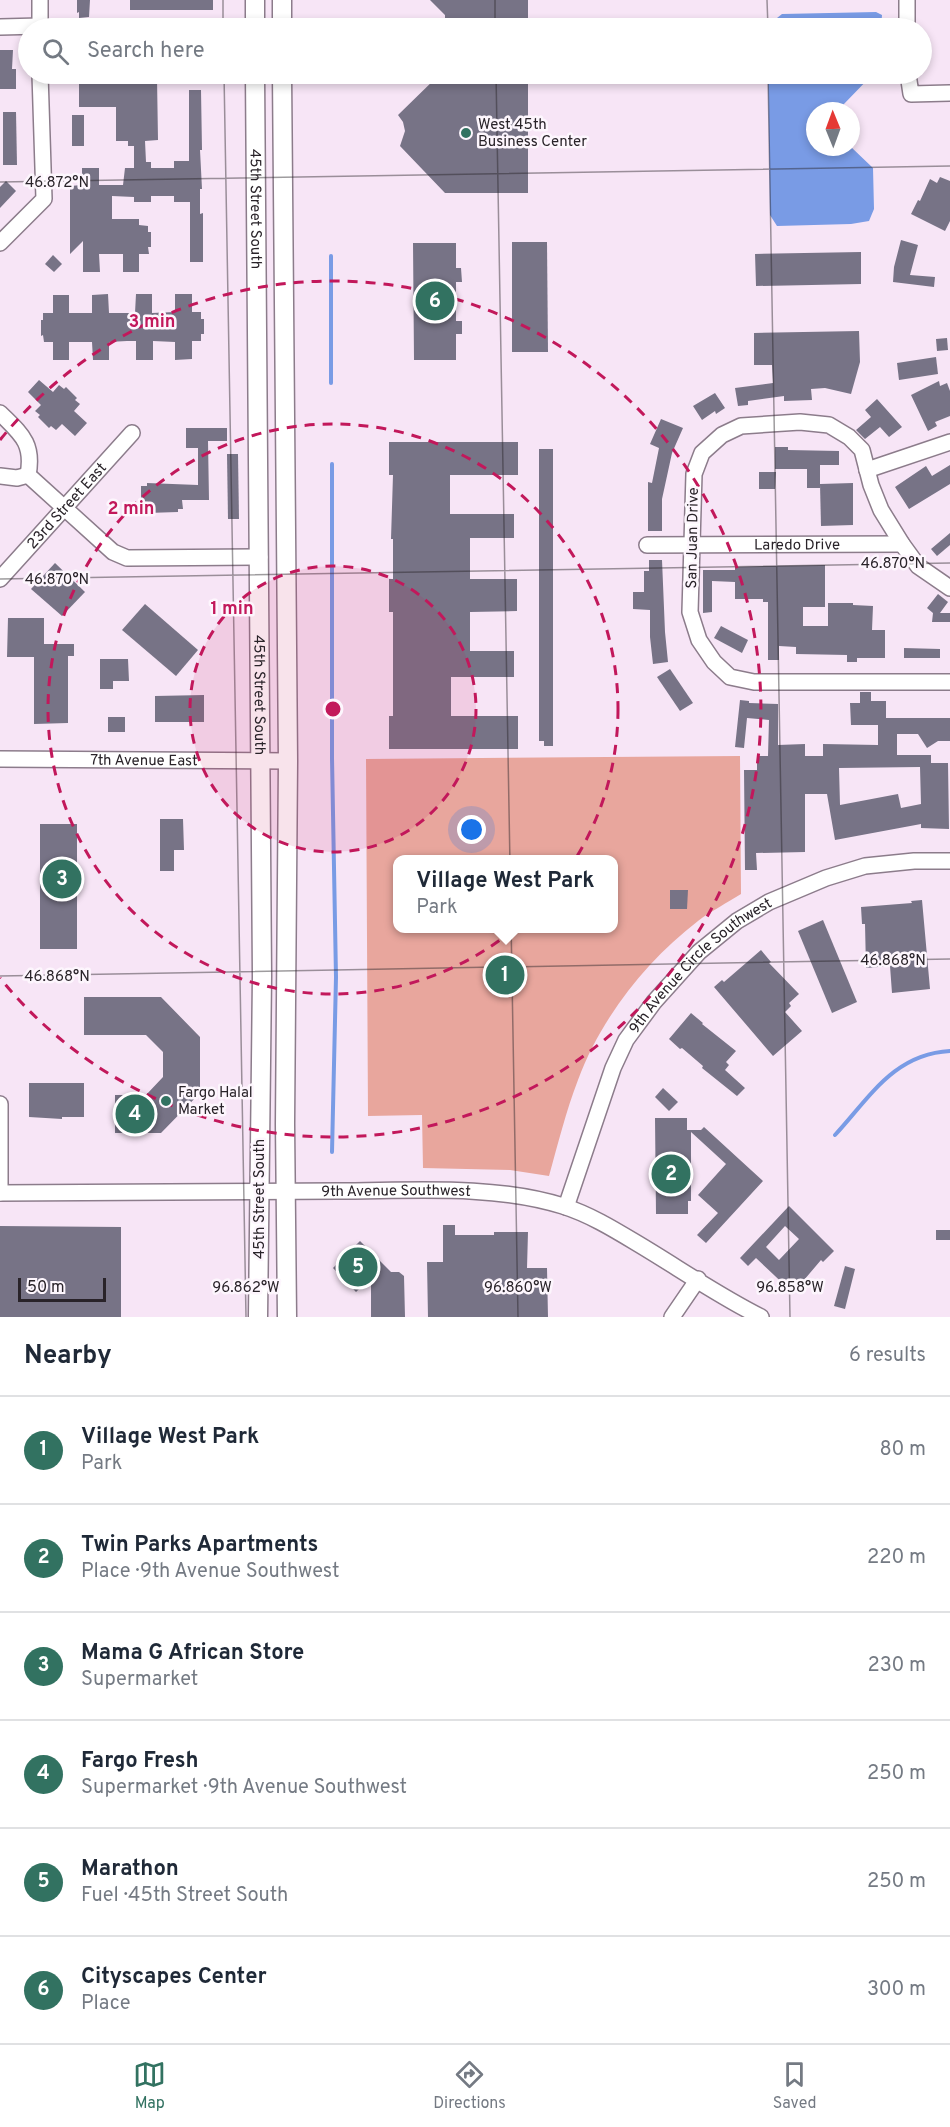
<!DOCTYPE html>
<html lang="en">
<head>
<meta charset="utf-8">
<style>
	:root { --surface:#fff; --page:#f6f6f7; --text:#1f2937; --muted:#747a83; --line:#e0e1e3; --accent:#327261 }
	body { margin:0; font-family:Overpass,sans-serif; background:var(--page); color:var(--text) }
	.compass { position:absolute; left:806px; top:102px; width:54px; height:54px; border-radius:50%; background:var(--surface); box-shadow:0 3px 9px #0003; rotate:359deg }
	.scale { position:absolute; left:18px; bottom:15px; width:88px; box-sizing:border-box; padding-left:6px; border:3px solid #292329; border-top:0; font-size:16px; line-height:21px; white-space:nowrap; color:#292329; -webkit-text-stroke:4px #fdf6fd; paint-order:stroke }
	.you { position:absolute; left:472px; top:830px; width:21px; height:21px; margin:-15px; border:4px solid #fff; border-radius:50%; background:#1a73e8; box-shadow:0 0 0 9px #1a73e833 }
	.badge { display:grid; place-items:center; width:39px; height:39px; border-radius:50%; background:var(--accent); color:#fff; font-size:20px; font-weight:700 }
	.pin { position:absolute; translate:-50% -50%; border:3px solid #fff; box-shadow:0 2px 6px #0006 }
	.popup { position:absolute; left:393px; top:855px; width:225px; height:78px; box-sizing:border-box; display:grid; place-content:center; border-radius:12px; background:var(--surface); filter:drop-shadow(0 2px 4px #0005); font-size:20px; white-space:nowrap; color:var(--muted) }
	.popup b { font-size:22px; color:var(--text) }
	.popup::after { content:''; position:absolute; left:50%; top:100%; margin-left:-12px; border:12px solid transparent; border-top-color:var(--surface) }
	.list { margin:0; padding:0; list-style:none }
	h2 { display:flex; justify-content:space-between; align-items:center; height:78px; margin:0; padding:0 24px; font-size:26px }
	h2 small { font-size:20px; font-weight:400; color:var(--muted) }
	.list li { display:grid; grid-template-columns:39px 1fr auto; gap:18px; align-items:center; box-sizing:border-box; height:108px; padding:0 24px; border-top:2px solid var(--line) }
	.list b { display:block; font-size:22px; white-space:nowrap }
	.list p { margin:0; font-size:20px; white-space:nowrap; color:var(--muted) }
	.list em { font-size:20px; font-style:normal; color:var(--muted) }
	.icon { flex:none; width:33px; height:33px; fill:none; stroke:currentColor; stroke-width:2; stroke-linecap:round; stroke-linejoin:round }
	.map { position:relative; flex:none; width:950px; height:1317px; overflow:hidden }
	.search { position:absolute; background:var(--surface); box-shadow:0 3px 9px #0003; left:18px; right:18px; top:18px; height:66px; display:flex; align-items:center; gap:15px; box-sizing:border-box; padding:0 21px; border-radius:33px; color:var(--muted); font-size:22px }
	.sheet { height:726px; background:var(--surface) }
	nav { display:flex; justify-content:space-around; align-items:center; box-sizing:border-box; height:84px; border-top:2px solid var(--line); background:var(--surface); font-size:16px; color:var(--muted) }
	nav a { display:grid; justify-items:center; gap:3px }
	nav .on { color:var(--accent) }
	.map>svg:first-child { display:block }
	.green { fill:#e8a69d; fill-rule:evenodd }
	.water { fill:#799be5 }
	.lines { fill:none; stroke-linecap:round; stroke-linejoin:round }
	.stream { stroke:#799be5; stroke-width:4 }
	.building { fill:#777386; fill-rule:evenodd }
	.minor-casing { stroke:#8c7c8b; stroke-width:18 }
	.major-casing { stroke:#8c7c8b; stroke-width:21 }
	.minor { stroke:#fff; stroke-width:15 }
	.major { stroke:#fff; stroke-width:18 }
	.ticks { fill:none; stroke:#292329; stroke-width:1.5; stroke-opacity:0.45 }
	.ring { fill:none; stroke:#c2185b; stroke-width:3; stroke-dasharray:10 8 }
	.poi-dot { fill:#327261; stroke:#fdf6fd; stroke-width:2 }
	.labels { text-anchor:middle; stroke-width:5; stroke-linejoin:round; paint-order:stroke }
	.poi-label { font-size:15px; fill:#292329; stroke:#fdf6fd; text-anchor:start }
	.street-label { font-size:15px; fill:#292329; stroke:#fdf6fd }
	.ticks-label { font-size:15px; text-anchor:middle; fill:#292329; stroke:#fdf6fd; stroke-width:5; stroke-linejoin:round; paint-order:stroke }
	.centre { fill:#c2185b; stroke:#fdf6fd; stroke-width:3 }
	.ring-label { font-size:18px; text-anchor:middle; font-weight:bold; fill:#c2185b; stroke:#fdf6fd; stroke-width:5; stroke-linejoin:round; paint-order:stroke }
</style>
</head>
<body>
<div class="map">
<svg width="950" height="1317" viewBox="0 0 950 1317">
	<rect width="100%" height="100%" fill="#f7e5f6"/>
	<path class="green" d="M740 756 741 894C727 903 711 911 698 921 646 961 601 1018 578 1080 566 1111 558 1144 549 1176L510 1170 423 1168 422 1115 368 1116 366 759ZM397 860H613V928H397Z"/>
	<g class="water">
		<path d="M876 12 882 15 881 28H770L772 22 782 14Z"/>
		<path d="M768 74H873L843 105V111H815V147H851L873 168 874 209 869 221 851 224 777 226 770 215Z"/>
	</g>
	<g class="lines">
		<g class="stream">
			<path d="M331 256V383"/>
			<path d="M835 1135C870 1097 894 1054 950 1051"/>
			<path d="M332 1152 336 977 332 758V464"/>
		</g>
	</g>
	<g class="building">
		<path d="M77 0H90L89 17 79 18V12L77 13Z"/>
		<rect x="130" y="0" width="83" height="10"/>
		<path d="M430 0H528V28H445V15Z"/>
		<path d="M0 50H13L12 69H16V89H0Z"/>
		<path d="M79 74H154V78H157L158 140 145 141 146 162H151V168H174V161H189V90H201L202 150H200L202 189H200V214L203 213V262H190V202H174V196H151V202H134V197L112 196V219H139V225L148 226V232H151V247H148L149 254H139V272H123V254H99L100 272H83V241L70 254V186L82 185V168H99V185H123L125 168H134V146H128V141H116V107H79Z"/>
		<path d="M440 74H528V193H445L400 146 405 131 403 122 398 115Z"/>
		<path d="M3 112H16L17 165H3Z"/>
		<rect x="72" y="115" width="12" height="31"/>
		<path d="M940 177 950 181V221L945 231 911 214 918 200 920 201 930 179 937 183Z"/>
		<path d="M6 181 16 191 0 208V187Z"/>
		<path d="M901 240 918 245 910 275 935 277 934 287 893 282 894 267Z"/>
		<path d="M512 242H547L548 352H512Z"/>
		<path d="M413 243H456V268H461L462 282H456V321H462V334H456V360H414Z"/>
		<path d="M861 252V284L756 286 755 254Z"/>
		<path d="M53 255 62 264 54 272 45 264Z"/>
		<path d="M108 294 109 313H135L136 294H152V313L175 312V294H192V312H201V319H204V334H201V341H192V359L175 360V342L153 341V360H136V341H127L109 342V360H93L92 342H69V360H53V342H44L43 335 41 336V320H43V313H53V295H69V313H92V295Z"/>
		<path d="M859 331 860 362 851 394 825 388 811 389 812 400 784 401V396L748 401V405L738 406 735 388 773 383 772 365H754V333Z"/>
		<path d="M947 338 948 350 937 351 936 339Z"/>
		<path d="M936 357 938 374 899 380 897 363Z"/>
		<path d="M39 380 53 392 59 385 64 389 66 387 77 398 75 400 80 404 74 411 87 423 75 436 62 424 56 430 51 426 49 428 38 417 40 415 35 411 41 405 28 392Z"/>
		<path d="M939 381 940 386 947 383 950 391V416L935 422 937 426 928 431 911 395Z"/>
		<path d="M715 393 725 408 716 414 715 411 702 420 693 406Z"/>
		<path d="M877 399 902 427 889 437 880 427 865 439 856 430 871 417 865 410Z"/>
		<path d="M661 419 683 428 672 453 662 499V531H648V482L652 483 659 448 650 444Z"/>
		<path d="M186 428H227V441H208L209 500H182L183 509H178V512L147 513V510H141V486H147V483L198 485V448H186Z"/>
		<path d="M389 442H518V475H450V514H514V538H470V579H517V611L470 612V651H514V677H451V716H518V749H389V716H393V612H389V579H393V539H391L393 475H389Z"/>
		<path d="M775 447H788V450L839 451V465H820V488H807V469H775Z"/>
		<path d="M539 449H553V746H544V741H539Z"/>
		<path d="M227 454H238L239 519H228Z"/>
		<path d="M950 465V484L909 509 895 487 926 466 932 476Z"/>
		<path d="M759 472H776L775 489H759Z"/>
		<path d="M853 483V525L821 526 820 484Z"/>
		<path d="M950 533V545L937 556 931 549Z"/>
		<path d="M649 560H662L665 632 668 662 653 664 650 637V610L633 609V592H644V571H649Z"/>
		<path d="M55 563 85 592 62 616 31 589Z"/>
		<path d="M825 565V607H803V626H828V603H853V605L873 606 872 630H885V658H857V662H847V655L796 654V647L779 646V660H768V602H763V599H735V582L712 581V612L703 613V570H735V567L763 566Z"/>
		<path d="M938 594 948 602 940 613H950V622H932L933 613 927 608Z"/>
		<path d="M145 604 198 650 176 676 122 630Z"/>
		<path d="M8 618H44V644H74V656H68V723L34 724V657H7Z"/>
		<path d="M721 626 748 640 742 653 714 638Z"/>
		<path d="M904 648 940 649V658H904Z"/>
		<path d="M100 659H128L129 681H113V689H100Z"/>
		<path d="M670 669 693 703 680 711 657 677Z"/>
		<path d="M860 692H871V701H886V718H950V741H938L927 748 918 734H897V755H931V763H948L949 829 921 828V824L835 840 827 794H805V852L756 853 757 870H745L744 770H757V756H768L769 720 747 718 744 748 735 747 740 700 749 701V703L778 704V745L805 744V756H823V744L878 745V725H851L850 703H860ZM920 767 921 804 901 808 898 794 840 805 839 768Z"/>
		<path d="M204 695V722H155V696Z"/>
		<rect x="108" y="717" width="17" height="15"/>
		<path d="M160 819H183L184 850H174V871H160Z"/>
		<rect x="40" y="824" width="37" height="125"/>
		<path d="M670 890H688L687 909H670Z"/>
		<path d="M922 900 930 989 892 993 890 966 866 968 865 924H862L861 907 912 903 911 901Z"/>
		<path d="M823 920 857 1002 832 1013 798 931Z"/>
		<path d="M761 950 771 962 769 963 799 994 789 1003 791 1006 785 1012 802 1031 773 1056 714 987 722 980 724 982Z"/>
		<path d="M84 997H161L200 1037V1093L161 1133H115V1095H146L163 1077V1052L146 1035H84Z"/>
		<path d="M691 1013 703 1023 702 1024 736 1051 726 1062 729 1065 725 1070 745 1088 737 1096 702 1068 703 1066 682 1048 680 1049 669 1039Z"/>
		<path d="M29 1083H84V1117H62V1119L29 1117Z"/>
		<path d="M663 1088 678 1102 669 1111 655 1097Z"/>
		<path d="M655 1118H687V1130H701L704 1127 763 1181 706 1243 697 1235 718 1213 698 1195 726 1164 691 1132V1201H688V1214H656Z"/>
		<path d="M789 1206 834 1251 823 1262 821 1260 793 1293 756 1258 748 1266 740 1258ZM785 1226 799 1239 779 1260 766 1247Z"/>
		<path d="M443 1225H455V1235H494V1232H528L527 1268H547L548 1317H428L427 1262H443Z"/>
		<path d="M0 1226 121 1227V1317H0Z"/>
		<rect x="936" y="1230" width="14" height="10"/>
		<path d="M360 1241 391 1272H399L404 1276 405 1317H371V1277L356 1292 333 1268Z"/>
		<path d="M845 1266 855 1269 845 1309 834 1306Z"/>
	</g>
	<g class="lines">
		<defs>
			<g id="minor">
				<path d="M0 27 40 26"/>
				<path d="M40 28V0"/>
				<path d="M907 28V0"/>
				<path d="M908 74 911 94 950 93"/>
				<path d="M0 243 44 199 40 74"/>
				<path d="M0 413C21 434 34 443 28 475"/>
				<path d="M867 470 950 442"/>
				<path d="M28 475 113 552 127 558 260 557"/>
				<path d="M0 476 17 478 28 475"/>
				<path id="s1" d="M647 545 902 544"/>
				<path id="s2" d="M0 579 132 433"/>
				<path d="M950 588 918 566 902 544 881 510 871 485 862 450 849 437 829 425 800 422 741 426 722 435 702 453 694 474 690 612 699 640 714 662 730 677 754 682H950"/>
				<path id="s3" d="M0 759 288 761"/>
				<path d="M0 1104V1193"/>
				<path id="s4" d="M0 1193C112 1192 225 1192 337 1191 410 1191 493 1184 563 1206 591 1215 615 1230 640 1245 680 1269 719 1296 761 1317"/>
				<path id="s5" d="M566 1207 613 1068 626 1040 654 1002 699 952 737 921 769 902 826 878 865 866 914 861H950"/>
				<path d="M672 1317 698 1279"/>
			</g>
			<g id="major">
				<path d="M255 0V28"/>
				<path d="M282 28V0"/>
				<path id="s6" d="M255 74 262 976 258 1317"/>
				<path d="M282 74 288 761 285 1124 287 1317"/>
			</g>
		</defs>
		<use href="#minor" class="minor-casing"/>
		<use href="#major" class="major-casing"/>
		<use href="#minor" class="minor"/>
		<use href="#major" class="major"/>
	</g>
	<path class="ticks" d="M223 0V28M495 0V28M767 0 768 28M224 74 246 1317M496 74 518 1317M768 74 790 1317M0 182 950 166M0 579 950 563M0 976 950 959"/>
	<circle cx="333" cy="709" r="143" fill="#c2185b" fill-opacity=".12"/>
	<g class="ring">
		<circle cx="333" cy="709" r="143"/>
		<circle cx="333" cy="709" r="285"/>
		<path d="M0 440A428 428 0 1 1 0 978"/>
	</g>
	<g class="poi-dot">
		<circle cx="466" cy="133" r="6"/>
		<circle cx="166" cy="1101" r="6"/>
	</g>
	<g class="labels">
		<g class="poi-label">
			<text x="478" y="129">West 45th<tspan x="478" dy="17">Business Center</tspan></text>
			<text x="178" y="1097">Fargo Halal<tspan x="178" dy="17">Market</tspan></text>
		</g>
		<g class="street-label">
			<text dy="5" stroke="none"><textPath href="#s6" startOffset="135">45th Street South</textPath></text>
			<text dy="5" stroke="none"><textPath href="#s2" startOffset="99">23rd Street East</textPath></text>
			<text transform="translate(692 538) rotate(-89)" y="5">San Juan Drive</text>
			<text dy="5" stroke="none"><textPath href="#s1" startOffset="150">Laredo Drive</textPath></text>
			<text dy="5" stroke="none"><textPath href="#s6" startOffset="621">45th Street South</textPath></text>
			<text dy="5" stroke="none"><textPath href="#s3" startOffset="144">7th Avenue East</textPath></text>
			<text dy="5" stroke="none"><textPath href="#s5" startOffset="284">9th Avenue Circle Southwest</textPath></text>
			<text dy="5" stroke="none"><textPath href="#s4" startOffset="396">9th Avenue Southwest</textPath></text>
			<text transform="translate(259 1199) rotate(-90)" y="5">45th Street South</text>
		</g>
	</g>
	<g class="ticks-label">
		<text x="57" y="187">46.872°N</text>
		<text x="893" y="568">46.870°N</text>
		<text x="57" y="584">46.870°N</text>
		<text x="893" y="965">46.868°N</text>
		<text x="57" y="981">46.868°N</text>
		<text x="246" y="1292">96.862°W</text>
		<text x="518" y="1292">96.860°W</text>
		<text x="790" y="1292">96.858°W</text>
	</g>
	<circle cx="333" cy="709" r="9" class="centre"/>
	<g class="ring-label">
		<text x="152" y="327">3 min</text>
		<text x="131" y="514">2 min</text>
		<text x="232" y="614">1 min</text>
	</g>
</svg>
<svg class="compass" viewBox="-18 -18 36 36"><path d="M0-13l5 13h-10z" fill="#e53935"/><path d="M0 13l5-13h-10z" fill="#747a83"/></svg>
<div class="scale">50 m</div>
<div class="you"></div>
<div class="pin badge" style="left:505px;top:975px">1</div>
<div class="popup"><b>Village West Park</b>Park</div>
<div class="pin badge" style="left:671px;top:1174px">2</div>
<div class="pin badge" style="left:62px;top:879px">3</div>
<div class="pin badge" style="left:135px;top:1114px">4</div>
<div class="pin badge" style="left:358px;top:1267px">5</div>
<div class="pin badge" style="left:435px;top:301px">6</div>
<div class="search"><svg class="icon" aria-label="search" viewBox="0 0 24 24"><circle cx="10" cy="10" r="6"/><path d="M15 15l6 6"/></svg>Search here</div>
</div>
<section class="sheet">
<h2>Nearby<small>6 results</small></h2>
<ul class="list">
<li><span class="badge">1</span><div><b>Village West Park</b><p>Park</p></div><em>80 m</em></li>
<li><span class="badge">2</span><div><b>Twin Parks Apartments</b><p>Place · 9th Avenue Southwest</p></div><em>220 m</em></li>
<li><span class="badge">3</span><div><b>Mama G African Store</b><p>Supermarket</p></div><em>230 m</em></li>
<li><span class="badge">4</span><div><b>Fargo Fresh</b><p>Supermarket · 9th Avenue Southwest</p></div><em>250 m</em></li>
<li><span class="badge">5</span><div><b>Marathon</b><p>Fuel · 45th Street South</p></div><em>250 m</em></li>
<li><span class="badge">6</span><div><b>Cityscapes Center</b><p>Place</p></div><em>300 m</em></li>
</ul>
</section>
<nav>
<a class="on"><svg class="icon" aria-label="map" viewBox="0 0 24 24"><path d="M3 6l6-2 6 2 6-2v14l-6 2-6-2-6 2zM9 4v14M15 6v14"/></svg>Map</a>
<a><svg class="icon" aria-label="directions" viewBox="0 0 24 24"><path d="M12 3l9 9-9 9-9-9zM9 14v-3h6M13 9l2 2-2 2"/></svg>Directions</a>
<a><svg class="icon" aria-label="saved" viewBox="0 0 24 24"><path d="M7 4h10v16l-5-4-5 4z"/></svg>Saved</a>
</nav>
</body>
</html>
